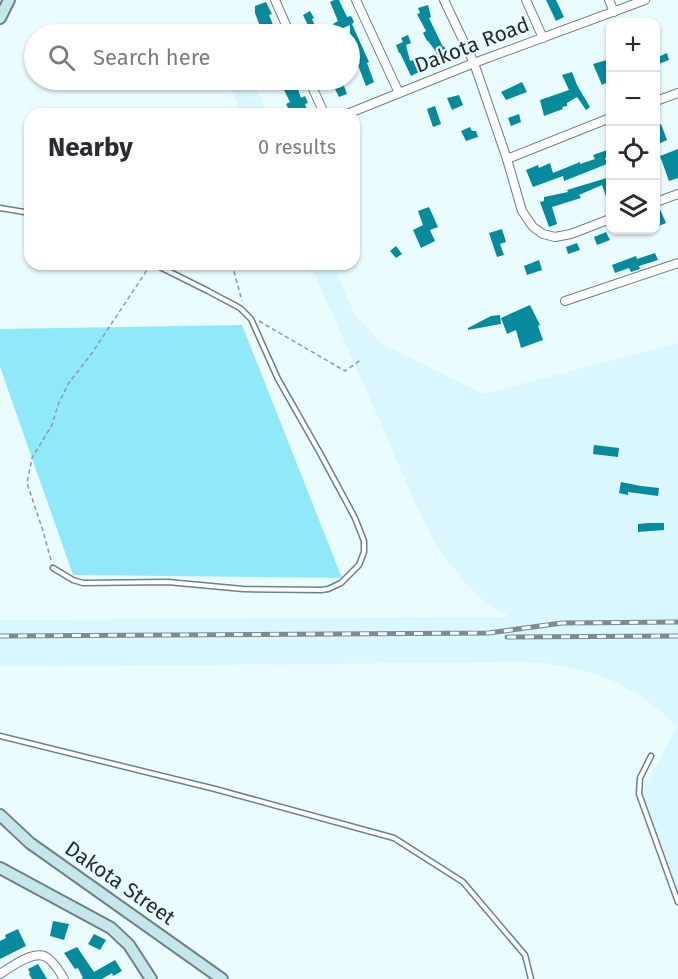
<!DOCTYPE html>
<html lang="en">
<head>
<meta charset="utf-8">
<style>
	:root { --surface:#fff; --page:#f2f2f3; --text:#2b2b33; --muted:#7c7c81; --line:#e1e1e2 }
	body { margin:0; font-family:"Fira Sans",sans-serif; background:var(--page); color:var(--text) }
	.controls { position:absolute; right:18px; top:18px; display:grid; overflow:hidden; border-radius:12px; box-shadow:0 2px 4px #0004 }
	.controls button { width:54px; height:54px; display:grid; place-items:center; padding:0; border:0; border-bottom:2px solid var(--line); background:var(--surface); color:var(--text); font:30px sans-serif }
	.list { margin:0; padding:0; list-style:none }
	h2 { display:flex; justify-content:space-between; align-items:center; height:78px; margin:0; padding:0 24px; font-size:26px }
	h2 small { font-size:20px; font-weight:400; color:var(--muted) }
	.icon { flex:none; width:33px; height:33px; fill:none; stroke:currentColor; stroke-width:2; stroke-linecap:round; stroke-linejoin:round }
	.map { position:relative; flex:none; width:678px; height:979px; overflow:hidden }
	.search { position:absolute; background:var(--surface); box-shadow:0 2px 4px #0004; left:24px; top:24px; width:336px; height:66px; display:flex; align-items:center; gap:15px; box-sizing:border-box; padding:0 21px; border-radius:33px; color:var(--muted); font-size:22px }
	.panel { position:absolute; background:var(--surface); box-shadow:0 2px 4px #0004; left:24px; top:108px; width:336px; height:162px; border-radius:18px }
	.map>svg:first-child { display:block }
	.built { fill:#d9f7fc }
	.green { fill:#90e9f9 }
	.building { fill:#058b9d }
	.lines { fill:none; stroke-linecap:round; stroke-linejoin:round }
	.lane-casing { stroke:#6f8184; stroke-width:7 }
	.street-casing { stroke:#6f8184; stroke-width:10 }
	.secondary-casing { stroke:#6f8184; stroke-width:14 }
	.path { stroke:#8e9a9c; stroke-width:1.5; stroke-dasharray:4.5 3; stroke-linecap:butt }
	.lane { stroke:#fff; stroke-width:4 }
	.street { stroke:#fff; stroke-width:8 }
	.secondary { stroke:#c5e7ec; stroke-width:10 }
	.rail-casing { stroke:#7f8b8c; stroke-width:5 }
	.rail { stroke:#ebfcff; stroke-width:3; stroke-dasharray:9; stroke-linecap:butt }
	.labels { text-anchor:middle; stroke-width:4.5; stroke-linejoin:round; paint-order:stroke }
	.street-label { font-size:21px; fill:#252d2e; stroke:#ebfcff }
</style>
</head>
<body>
<div class="map">
<svg width="678" height="979" viewBox="0 0 678 979">
	<rect width="100%" height="100%" fill="#ebfcff"/>
	<g class="built">
		<path d="M227 80H252L267 114H242Z"/>
		<path d="M310 264H333L354 313 382 344 483 394 678 343V889L640 795 677 727 661 711 639 695 613 681 589 672 545 663 522 662 0 667V620L510 617 485 602 466 584 447 560 432 538 415 503 385 433Z"/>
	</g>
	<path class="green" d="M242 325 342 578 73 575 0 367V329Z"/>
	<g class="building">
		<path d="M334 0H339L347 17 351 16 354 22 352 24 369 62 367 63 374 82 366 86 351 47 350 48V25L336 31 333 24 338 21 330 2Z"/>
		<path d="M546 0H556L564 17 556 21Z"/>
		<path d="M266 2 272 14 269 15 276 32 269 34H263L255 13V6Z"/>
		<path d="M428 5 431 17 429 18 443 47 444 46 449 56 439 61 435 54 437 53 428 41H427L423 33 426 31 417 14 420 13 418 8Z"/>
		<path d="M310 11 314 18 312 19 319 34H312L303 15Z"/>
		<path d="M408 35 411 43 406 45 410 61 413 60 419 72 411 76 400 53H399L396 45 403 42 401 38Z"/>
		<path d="M667 53 669 60 656 65V58Z"/>
		<path d="M610 59V81L602 85 593 64Z"/>
		<path d="M572 72 577 85 590 107 586 110 577 97 567 103V106L562 107 563 109 544 116 540 100 569 90 562 75Z"/>
		<path d="M295 81 301 98 305 96 308 103 305 104 307 110 297 114H291L286 104 290 102 284 90 288 88 286 84Z"/>
		<path d="M522 82 527 92 506 100 501 92Z"/>
		<path d="M344 86 347 94 339 97 335 89Z"/>
		<path d="M459 95 463 105 452 110 447 98Z"/>
		<path d="M435 106 441 124 433 127 427 109Z"/>
		<path d="M519 114 521 122 511 126 508 118Z"/>
		<path d="M661 124 667 140 656 145V126Z"/>
		<path d="M470 127 472 131H476L478 137 466 141 461 131Z"/>
		<path d="M610 149V156L605 158 607 164 564 181 563 176 533 187 526 170 538 165 539 168 550 163 553 173 580 162V164L595 159 593 155Z"/>
		<path d="M678 149V178L669 181 660 156Z"/>
		<path d="M610 177V205H609L602 185 579 195 581 198 552 207 557 224 549 227 540 202 544 201V197L568 192 567 190Z"/>
		<path d="M429 207 438 227 430 230 435 241 421 248 413 230 423 225 418 211Z"/>
		<path d="M659 207 666 223 656 227V208Z"/>
		<path d="M502 229 506 242 500 244 504 255 497 257 489 233Z"/>
		<path d="M606 232 610 240 597 245 594 237Z"/>
		<path d="M577 243 580 250 568 254 566 247Z"/>
		<path d="M396 246 402 254 396 258 390 251Z"/>
		<path d="M655 253 658 260 639 266 640 269 631 272 629 268 615 273 612 265 636 256 637 259Z"/>
		<path d="M539 260 542 270 527 275 524 266Z"/>
		<path d="M530 305 540 325 538 326 543 340 521 348 516 330 507 334 501 318Z"/>
		<path d="M500 315 501 324 468 330V328L491 316Z"/>
		<path d="M594 445 619 448 618 457 593 454Z"/>
		<path d="M621 482 641 486 659 488 658 496 628 492V495L619 493Z"/>
		<path d="M648 523H664V530L638 532V524Z"/>
		<path d="M53 921 69 924 64 940 50 936Z"/>
		<path d="M18 929 26 946 0 959V941L6 938 5 935Z"/>
		<path d="M94 934 106 940 100 950 88 944Z"/>
		<path d="M77 947 94 972 115 960 122 971 113 976 112 973 102 979H81L83 978 78 968 75 969 64 953Z"/>
		<path d="M38 964 47 979H32L29 974 30 973 28 969Z"/>
	</g>
	<g class="lines">
		<defs>
			<g id="lane">
				<path d="M0 208 30 213"/>
				<path d="M53 568 73 580 83 583 168 582 243 589 321 590 328 589 341 583 359 565 364 552V541L355 518 320 453 278 379 251 319 240 308 208 291 154 264"/>
				<path d="M0 736 215 789 394 838 463 882 525 955 531 979"/>
				<path d="M651 756 640 778 639 794 678 902"/>
			</g>
			<g id="street">
				<path d="M275 0 290 34"/>
				<path d="M356 0 399 93"/>
				<path d="M444 0 474 63 507 159 522 211 533 227 543 234 555 237 571 234 610 219"/>
				<path d="M526 0 543 38"/>
				<path d="M609 0 614 12"/>
				<path d="M309 80 323 111 327 114"/>
				<path d="M656 101 678 93"/>
				<path d="M347 114 474 63 645 0"/>
				<path d="M507 159 610 118"/>
				<path d="M656 202 678 194"/>
				<path d="M565 301 678 263"/>
				<path d="M0 974C11 967 37 947 49 959 55 964 60 972 64 979"/>
			</g>
			<g id="secondary">
				<path d="M0 18 9 0"/>
				<path d="M0 815 30 843 222 979"/>
				<path d="M0 868 111 928 129 945 151 979"/>
			</g>
		</defs>
		<use href="#lane" class="lane-casing"/>
		<use href="#street" class="street-casing"/>
		<use href="#secondary" class="secondary-casing"/>
		<g class="path">
			<path d="M232 264 242 301"/>
			<path d="M259 321 345 371 362 359"/>
			<path d="M51 560 43 531 27 483 32 458 52 425 58 405 68 384 92 353 149 267"/>
		</g>
		<use href="#lane" class="lane"/>
		<use href="#street" class="street"/>
		<use href="#secondary" class="secondary"/>
		<defs>
			<g id="rail">
				<path d="M0 636 489 633 562 623 678 622"/>
				<path d="M507 637 678 636"/>
			</g>
		</defs>
		<use href="#rail" class="rail-casing"/>
		<use href="#rail" class="rail"/>
	</g>
	<g class="labels">
		<g class="street-label">
			<text transform="translate(472 45) rotate(-21)" y="7">Dakota Road</text>
			<text transform="translate(120 883) rotate(35)" y="7">Dakota Street</text>
		</g>
	</g>
</svg>
<div class="controls">
<button>+</button>
<button>−</button>
<button><svg class="icon" aria-label="locate" viewBox="0 0 24 24"><circle cx="12" cy="12" r="6"/><path d="M12 2v4M12 18v4M2 12h4M18 12h4"/></svg></button>
<button><svg class="icon" aria-label="layers" viewBox="0 0 24 24"><path d="M12 4l9 5-9 5-9-5zM3 14l9 5 9-5"/></svg></button>
</div>
<div class="search"><svg class="icon" aria-label="search" viewBox="0 0 24 24"><circle cx="10" cy="10" r="6"/><path d="M15 15l6 6"/></svg>Search here</div>
<section class="panel">
<h2>Nearby<small>0 results</small></h2>
<ul class="list">
</ul>
</section>
</div>
</body>
</html>
